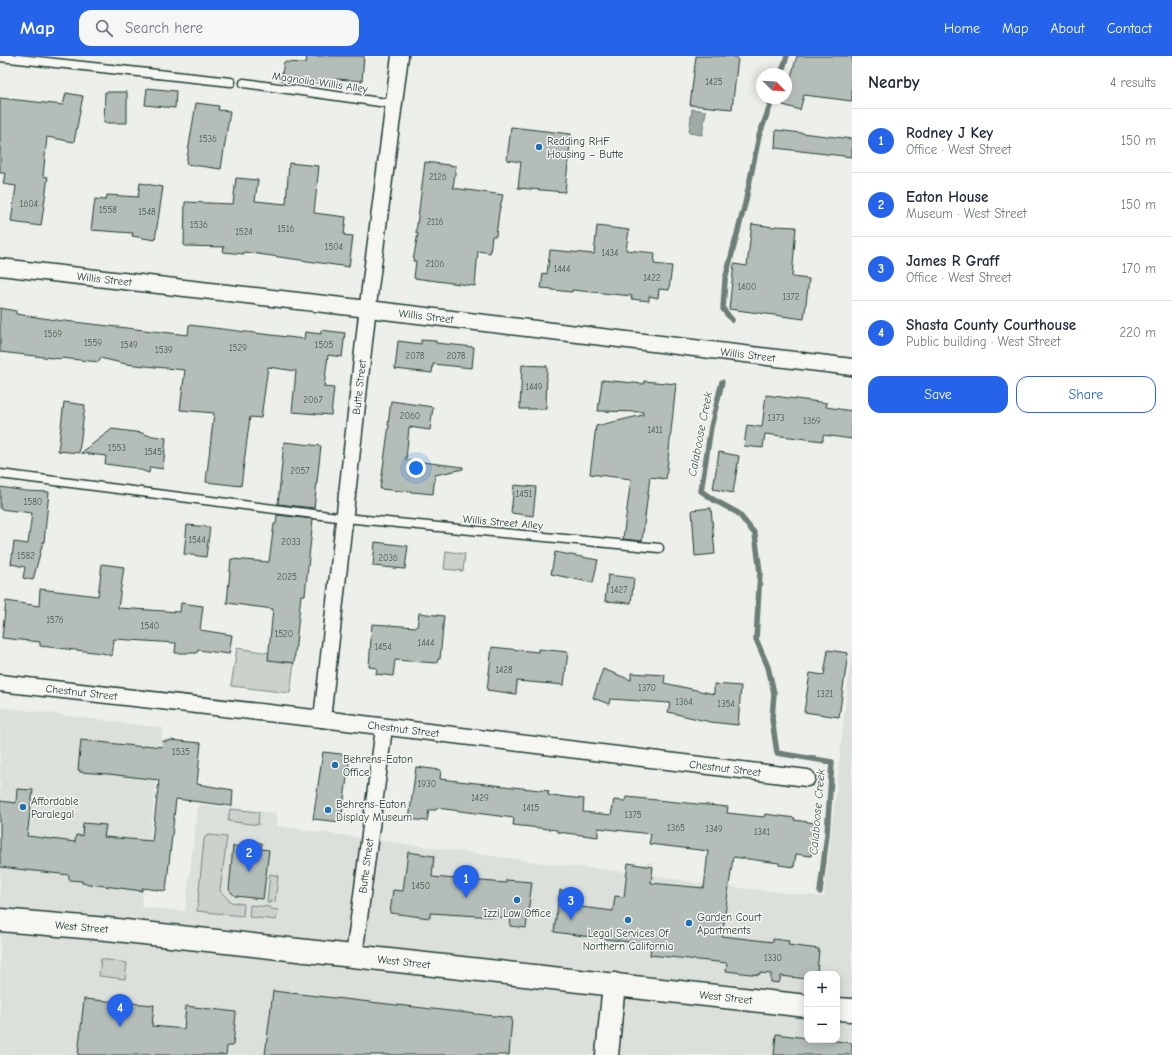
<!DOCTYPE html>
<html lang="en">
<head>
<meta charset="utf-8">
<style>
	:root { --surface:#fff; --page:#f6f6f7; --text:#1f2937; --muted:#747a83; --line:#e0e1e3; --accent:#2563eb }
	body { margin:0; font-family:"Comic Neue",sans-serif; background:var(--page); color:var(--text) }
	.controls { position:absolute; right:12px; bottom:12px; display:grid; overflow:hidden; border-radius:8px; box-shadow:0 2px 10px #0003 }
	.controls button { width:36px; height:36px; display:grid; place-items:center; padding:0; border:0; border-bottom:1px solid var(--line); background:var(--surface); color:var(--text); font:20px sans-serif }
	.compass { position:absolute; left:756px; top:12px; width:36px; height:36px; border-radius:50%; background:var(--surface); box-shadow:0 2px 10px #0003; rotate:114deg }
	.you { position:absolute; left:416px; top:412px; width:14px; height:14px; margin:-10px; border:3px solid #fff; border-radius:50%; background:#1a73e8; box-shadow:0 0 0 6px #1a73e833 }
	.badge { display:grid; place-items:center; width:26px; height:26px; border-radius:50%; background:var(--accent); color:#fff; font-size:13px; font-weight:700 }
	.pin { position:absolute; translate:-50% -33px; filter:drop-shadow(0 1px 2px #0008) }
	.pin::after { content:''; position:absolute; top:21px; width:14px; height:12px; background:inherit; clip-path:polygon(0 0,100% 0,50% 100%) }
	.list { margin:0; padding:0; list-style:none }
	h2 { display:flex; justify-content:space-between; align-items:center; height:52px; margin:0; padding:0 16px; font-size:17px }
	h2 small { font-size:13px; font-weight:400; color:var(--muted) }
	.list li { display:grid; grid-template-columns:26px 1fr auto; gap:12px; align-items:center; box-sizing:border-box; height:64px; padding:0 16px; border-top:1px solid var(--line) }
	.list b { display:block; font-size:15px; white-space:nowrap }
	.list p { margin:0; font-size:13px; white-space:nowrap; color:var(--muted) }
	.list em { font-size:13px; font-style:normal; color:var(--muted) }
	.actions { display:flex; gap:8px; padding:12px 16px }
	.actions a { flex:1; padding:9px 0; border:1px solid var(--accent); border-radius:12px; text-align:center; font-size:14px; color:var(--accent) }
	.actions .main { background:var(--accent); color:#fff }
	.icon { flex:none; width:22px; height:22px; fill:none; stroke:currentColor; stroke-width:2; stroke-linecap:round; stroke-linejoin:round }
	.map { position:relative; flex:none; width:852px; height:999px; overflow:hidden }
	header { display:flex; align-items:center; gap:24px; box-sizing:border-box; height:56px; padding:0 20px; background:var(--accent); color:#fff }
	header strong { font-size:19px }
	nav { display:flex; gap:22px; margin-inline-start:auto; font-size:14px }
	.search { width:280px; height:36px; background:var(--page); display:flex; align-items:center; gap:10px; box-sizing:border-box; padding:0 14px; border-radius:12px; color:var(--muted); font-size:15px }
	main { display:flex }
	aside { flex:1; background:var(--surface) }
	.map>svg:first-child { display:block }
	.built { fill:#dce0db; fill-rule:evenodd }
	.green { fill:#cbd2cc; stroke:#758880 }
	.water { fill:#9faaa4; stroke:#6c7e77 }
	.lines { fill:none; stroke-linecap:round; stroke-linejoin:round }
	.stream { stroke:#6c7e77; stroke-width:5.5 }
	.building { fill:#b4bdb8; stroke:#1f3d34 }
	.lane-casing { stroke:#1f3d34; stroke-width:11 }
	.street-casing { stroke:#1f3d34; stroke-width:19 }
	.secondary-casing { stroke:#1f3d34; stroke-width:25 }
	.lane { stroke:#f6f6f2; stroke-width:8 }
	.street { stroke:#f6f6f2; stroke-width:16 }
	.secondary { stroke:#f6f6f2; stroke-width:22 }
	.poi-dot { fill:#1f6fb2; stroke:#f6f6f2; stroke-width:1.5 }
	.labels { text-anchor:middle; stroke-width:3; stroke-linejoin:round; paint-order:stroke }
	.number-label { font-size:9px; fill:#445d55 }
	.street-label { font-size:11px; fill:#1f3d34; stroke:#f6f6f2 }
	.poi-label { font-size:11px; fill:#1f3d34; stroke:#f6f6f2; text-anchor:start }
	.water-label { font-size:12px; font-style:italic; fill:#3f5850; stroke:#f6f6f2 }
</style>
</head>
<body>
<header>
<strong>Map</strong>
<div class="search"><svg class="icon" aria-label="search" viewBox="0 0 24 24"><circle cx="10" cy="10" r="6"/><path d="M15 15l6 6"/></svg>Search here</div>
<nav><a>Home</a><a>Map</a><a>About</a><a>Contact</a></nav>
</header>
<main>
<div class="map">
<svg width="852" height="999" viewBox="0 0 852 999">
	<rect width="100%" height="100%" fill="#edefea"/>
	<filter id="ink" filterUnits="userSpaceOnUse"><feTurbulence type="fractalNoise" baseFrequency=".025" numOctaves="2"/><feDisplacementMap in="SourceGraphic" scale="8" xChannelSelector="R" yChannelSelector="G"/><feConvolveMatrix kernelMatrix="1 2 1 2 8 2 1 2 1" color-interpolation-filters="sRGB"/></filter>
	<g filter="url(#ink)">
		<path class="built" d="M852 591V999H0V651L163 672 141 851 185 855 198 748 276 757V770L551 808 627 816 628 807 645 810 646 806 654 807 653 819 704 828 824 841ZM807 918H837V984H807Z"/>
		<g class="green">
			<path d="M446 495 465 498 463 515 444 513Z"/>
			<path d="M237 592 269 597 286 606 294 607 290 637 231 630Z"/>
			<path d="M230 753 259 756 258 769 228 765Z"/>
			<path d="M210 779 227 781 220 835 231 846 244 848 243 860 197 855 204 783 206 780Z"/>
			<path d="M270 818 278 820 275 846 270 845V847H267Z"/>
			<path d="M250 849 270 851V853L278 854 276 864 249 861Z"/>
			<path d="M101 903 127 907 125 923 99 920Z"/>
		</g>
		<path class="water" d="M692 53 706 55 702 79 689 77Z"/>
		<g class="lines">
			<g class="stream">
				<path d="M781 18 787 0"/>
				<path d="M732 264 723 253 725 224 745 148 759 80 773 42"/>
				<path d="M722 326 711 371 701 435 714 444 738 457 755 478 760 516 756 583 768 611 774 637 772 663 777 697 832 706 827 778 820 836"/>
			</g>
		</g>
		<g class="building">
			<path d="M307 0H364L362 25 337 23 336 30 281 24 284 6 306 7Z"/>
			<path d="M696 0H735V2H738L732 53 690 49Z"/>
			<path d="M797 0H852V45L804 39 800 54 783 49 785 42H786V37Z"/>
			<path d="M147 32 176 35 175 52 145 49Z"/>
			<path d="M105 36H127V67H104Z"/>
			<path d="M66 37 83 40 74 86 47 81 43 120 48 121 41 170 11 166 16 130 3 128 5 117H0V42L63 49Z"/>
			<path d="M196 47 219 50 218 54 230 55 221 113 186 108Z"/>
			<path d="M511 71 571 78 565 136 518 132 521 106 507 104Z"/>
			<path d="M776 74 852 83V101L775 92Z"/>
			<path d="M425 106 456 110 453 132 503 139 499 156 496 180H492L490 197 478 195 475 230 414 222 416 205H413L418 177H416Z"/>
			<path d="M289 107 319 110 314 157 346 161 344 179 353 180 349 211 244 196V198L223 196 224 191 184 190 185 146 233 148 236 122 258 124 255 145 286 148Z"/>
			<path d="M140 127 163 131 155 184 132 180 133 177 91 174 95 143 106 144 107 139 138 141Z"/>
			<path d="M752 168 774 171 775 170 796 171 792 221 809 223 804 263 729 253 734 208 747 210Z"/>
			<path d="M597 170 629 174 626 194 655 197 654 208 672 210 669 234 659 233 658 242 649 240V245L631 243 632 240 572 234V236L552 234V233L541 232 543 217 547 218 550 194 594 198Z"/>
			<path d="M0 252 16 255V258L56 264 188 279 189 269 304 283 305 276 321 278V274L345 277 342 301 328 299 324 331 334 332 331 359 292 356 296 315 268 311 261 362 250 361 241 430 206 426 214 357 180 354 185 314 126 308 100 302 99 306 61 302V303L0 296Z"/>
			<path d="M421 284 436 285V287L474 291 472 312 433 308 432 317 395 313 398 285 421 288Z"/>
			<path d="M522 309 547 310 546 353H520Z"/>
			<path d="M602 324 644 328V325L676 328 666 423 650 421 642 485 623 483 631 423 590 418 596 370 643 359V356L598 355Z"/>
			<path d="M766 339 827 347 826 351 852 355V383L823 379V385L765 378 763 392 744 390 747 369 762 371Z"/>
			<path d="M391 345 433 351 430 374 409 371 406 404 463 411V413L435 419 433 438 380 433 389 369H388Z"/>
			<path d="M64 346 85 349 79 397 58 395Z"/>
			<path d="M112 373 142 377 147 379 166 382 163 413 150 411 149 417 135 412 105 408 106 400 81 397Z"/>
			<path d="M284 386 321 390 314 452 278 448Z"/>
			<path d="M719 396 739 400 733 437 713 433Z"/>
			<path d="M514 429 536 431 533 460 511 457Z"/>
			<path d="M0 431 26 435 49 436 44 486H43L33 524 23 522 25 511 11 508 14 486 28 488 32 457 0 453Z"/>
			<path d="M711 452 715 498 695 500 692 454Z"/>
			<path d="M277 459 313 463 305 539H301L294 607 268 604 273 553 227 547 231 503 269 506 274 468H276Z"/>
			<path d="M187 469 210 471 206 501 184 498Z"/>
			<path d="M375 486 408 490 405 513 373 510Z"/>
			<path d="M555 496 598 504 593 527 551 518Z"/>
			<path d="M102 508 124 511 118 552 180 556 181 547 203 550 200 574 232 579 229 598 198 594 197 597H175L176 587 114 583 112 600 102 597 40 590V586L2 582 6 545 39 550 40 533 98 540Z"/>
			<path d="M608 519 634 522 631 547 605 545Z"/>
			<path d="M419 557 444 560 440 603H438L437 607 395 604 393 620 376 618 377 612 369 611 372 568 417 571Z"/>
			<path d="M492 591 538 596V593L568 596 564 629 517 625 516 638 487 634Z"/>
			<path d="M828 594 848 597 839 661 804 656 810 617 824 619Z"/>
			<path d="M603 613 631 624V617L665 619 664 627 714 638V628L741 630 738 669 710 666 668 656 670 647 610 643 609 648 593 642Z"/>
			<path d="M81 684 144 691V689L162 691 163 685H170V684L201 687 197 728 233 734 232 750 176 743 166 835 142 832V835L82 827V825L69 824V819L0 811V745L16 747 17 733 33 734 27 780 75 786 76 779 82 780 83 767 106 769 104 781 152 785 159 724 108 718 80 716V714H78Z"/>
			<path d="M323 696 350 699 341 766 313 763Z"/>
			<path d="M416 711 441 714 440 723 549 735 548 739 557 741V740L584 743 583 756 611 759 614 744 625 745 626 741 728 751 727 757 764 761 765 758 795 762 794 764 815 767 811 800 796 798 794 811 779 809V807L733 801 722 880 773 886V883L789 885 788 889 819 893 817 918H807V923L781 920 779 927 771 926V918L759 917V919L726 915 727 907 650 899 651 889 554 876 560 834 575 836 573 850 613 855 615 840 624 841 628 807 653 811 651 827 704 832 708 795 649 788 651 778 598 772V781L557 776V774L513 769 514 762 437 752 436 754H429L427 765 409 763Z"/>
			<path d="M245 785 262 787 261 793 269 794 263 843 235 840 229 834 233 790 244 791Z"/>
			<path d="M408 796 434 800 432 821 506 827V824L532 826 526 872 510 870 511 862 430 857V862L390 857 393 834 403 835Z"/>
			<path d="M273 935 512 962 509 999H265Z"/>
			<path d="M84 943 154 949 152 970 184 973 186 950 236 956 233 990H227L226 999H78Z"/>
			<path d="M776 978 807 982V984H829L852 987V999H774Z"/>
		</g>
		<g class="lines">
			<defs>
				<g id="lane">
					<path d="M0 1 231 26"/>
					<path d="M244 27 394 48"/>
					<path d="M0 418 345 462 659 492"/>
				</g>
				<g id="street">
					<path id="s1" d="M0 211 368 253 852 311"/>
					<path id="s2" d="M0 627 322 663 807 722"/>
					<path id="s3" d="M322 663 370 232 400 0"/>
					<path id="s4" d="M354 900 384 672"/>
				</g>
				<g id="secondary">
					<path id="s5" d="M0 864 107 873 807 950"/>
					<path d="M837 953 852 954"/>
					<path d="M607 999 614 928"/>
				</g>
			</defs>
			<use href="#lane" class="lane-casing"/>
			<use href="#street" class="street-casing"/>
			<use href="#secondary" class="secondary-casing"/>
			<use href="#lane" class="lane"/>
			<use href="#street" class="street"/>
			<use href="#secondary" class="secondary"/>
		</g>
	</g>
	<g class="poi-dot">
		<circle cx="539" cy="91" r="4"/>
		<circle cx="335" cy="709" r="4"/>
		<circle cx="23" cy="751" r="4"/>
		<circle cx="328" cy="754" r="4"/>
		<circle cx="517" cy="844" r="4"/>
		<circle cx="628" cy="864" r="4"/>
		<circle cx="689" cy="867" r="4"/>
	</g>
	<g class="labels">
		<g class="number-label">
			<text x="714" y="29">1425</text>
			<text x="208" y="86">1536</text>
			<text x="438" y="124">2126</text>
			<text x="29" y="151">1604</text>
			<text x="108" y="157">1558</text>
			<text x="147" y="159">1548</text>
			<text x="435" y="169">2116</text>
			<text x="199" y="172">1536</text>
			<text x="286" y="176">1516</text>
			<text x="244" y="179">1524</text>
			<text x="334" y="194">1504</text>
			<text x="610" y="200">1434</text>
			<text x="435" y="211">2106</text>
			<text x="562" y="216">1444</text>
			<text x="652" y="225">1422</text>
			<text x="747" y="234">1400</text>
			<text x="791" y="244">1372</text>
			<text x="53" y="281">1569</text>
			<text x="93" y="290">1559</text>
			<text x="129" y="292">1549</text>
			<text x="324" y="292">1505</text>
			<text x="238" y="295">1529</text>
			<text x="164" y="297">1539</text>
			<text x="415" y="303">2078</text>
			<text x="456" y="303">2078</text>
			<text x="534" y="334">1449</text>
			<text x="313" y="347">2067</text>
			<text x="410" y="363">2060</text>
			<text x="776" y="365">1373</text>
			<text x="812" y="368">1369</text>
			<text x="655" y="377">1411</text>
			<text x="117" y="395">1553</text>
			<text x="153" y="399">1545</text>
			<text x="300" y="418">2057</text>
			<text x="524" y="441">1451</text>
			<text x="33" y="449">1580</text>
			<text x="197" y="487">1544</text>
			<text x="291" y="489">2033</text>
			<text x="26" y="503">1582</text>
			<text x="388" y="505">2036</text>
			<text x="287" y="524">2025</text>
			<text x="619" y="537">1427</text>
			<text x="55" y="567">1576</text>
			<text x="150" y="573">1540</text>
			<text x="284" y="581">1520</text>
			<text x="426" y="590">1444</text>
			<text x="383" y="594">1454</text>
			<text x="504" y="617">1428</text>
			<text x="647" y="635">1370</text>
			<text x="825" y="641">1321</text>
			<text x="684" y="649">1364</text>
			<text x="726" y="651">1354</text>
			<text x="181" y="699">1535</text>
			<text x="427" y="731">1930</text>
			<text x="480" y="745">1429</text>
			<text x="531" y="755">1415</text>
			<text x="633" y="762">1375</text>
			<text x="676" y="775">1365</text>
			<text x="714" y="776">1349</text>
			<text x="762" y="779">1341</text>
			<text x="421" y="833">1450</text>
			<text x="773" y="905">1330</text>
		</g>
		<g class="street-label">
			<text transform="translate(320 26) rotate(8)" y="4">Magnolia-Willis Alley</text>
			<text dy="4" stroke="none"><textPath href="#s1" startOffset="105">Willis Street</textPath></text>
			<text dy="4" stroke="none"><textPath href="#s1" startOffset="429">Willis Street</textPath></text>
			<text dy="4" stroke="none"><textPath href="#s1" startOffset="753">Willis Street</textPath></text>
			<text dy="4" stroke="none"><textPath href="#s3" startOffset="334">Butte Street</textPath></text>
			<text transform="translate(503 466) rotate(5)" y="4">Willis Street Alley</text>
			<text dy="4" stroke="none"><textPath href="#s2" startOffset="82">Chestnut Street</textPath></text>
			<text dy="4" stroke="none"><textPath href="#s2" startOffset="406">Chestnut Street</textPath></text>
			<text dy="4" stroke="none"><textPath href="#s2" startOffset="730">Chestnut Street</textPath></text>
			<text dy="4" stroke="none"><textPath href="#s4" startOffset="91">Butte Street</textPath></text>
			<text dy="4" stroke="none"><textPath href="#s5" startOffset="82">West Street</textPath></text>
			<text dy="4" stroke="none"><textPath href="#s5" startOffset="406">West Street</textPath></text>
			<text dy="4" stroke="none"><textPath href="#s5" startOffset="730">West Street</textPath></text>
		</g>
		<g class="poi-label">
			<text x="547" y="89">Redding RHF<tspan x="547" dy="13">Housing – Butte</tspan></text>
			<text x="343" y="707">Behrens-Eaton<tspan x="343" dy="13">Office</tspan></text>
			<text x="31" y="749">Affordable<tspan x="31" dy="13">Paralegal</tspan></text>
			<text x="336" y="752">Behrens-Eaton<tspan x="336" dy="13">Display Museum</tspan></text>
			<text x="517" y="861" text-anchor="middle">Izzi Law Office</text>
			<text x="697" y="865">Garden Court<tspan x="697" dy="13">Apartments</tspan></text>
			<text x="628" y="881" text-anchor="middle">Legal Services Of<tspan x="628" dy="13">Northern California</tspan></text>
		</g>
		<g class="water-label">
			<text transform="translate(700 378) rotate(-79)" y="4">Calaboose Creek</text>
			<text transform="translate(817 756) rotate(-85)" y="4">Calaboose Creek</text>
		</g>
	</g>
</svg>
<div class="controls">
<button>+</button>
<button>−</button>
</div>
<svg class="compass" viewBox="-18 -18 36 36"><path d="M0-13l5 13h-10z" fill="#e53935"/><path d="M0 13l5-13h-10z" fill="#747a83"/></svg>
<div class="you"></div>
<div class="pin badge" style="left:466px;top:842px">1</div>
<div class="pin badge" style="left:249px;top:816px">2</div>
<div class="pin badge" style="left:571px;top:864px">3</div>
<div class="pin badge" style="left:120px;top:971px">4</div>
</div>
<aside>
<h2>Nearby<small>4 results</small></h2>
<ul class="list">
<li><span class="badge">1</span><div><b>Rodney J Key</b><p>Office · West Street</p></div><em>150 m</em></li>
<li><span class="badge">2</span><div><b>Eaton House</b><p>Museum · West Street</p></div><em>150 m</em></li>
<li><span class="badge">3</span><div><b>James R Graff</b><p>Office · West Street</p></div><em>170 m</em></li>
<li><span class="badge">4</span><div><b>Shasta County Courthouse</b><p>Public building · West Street</p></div><em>220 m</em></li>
</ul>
<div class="actions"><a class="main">Save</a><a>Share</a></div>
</aside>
</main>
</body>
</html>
